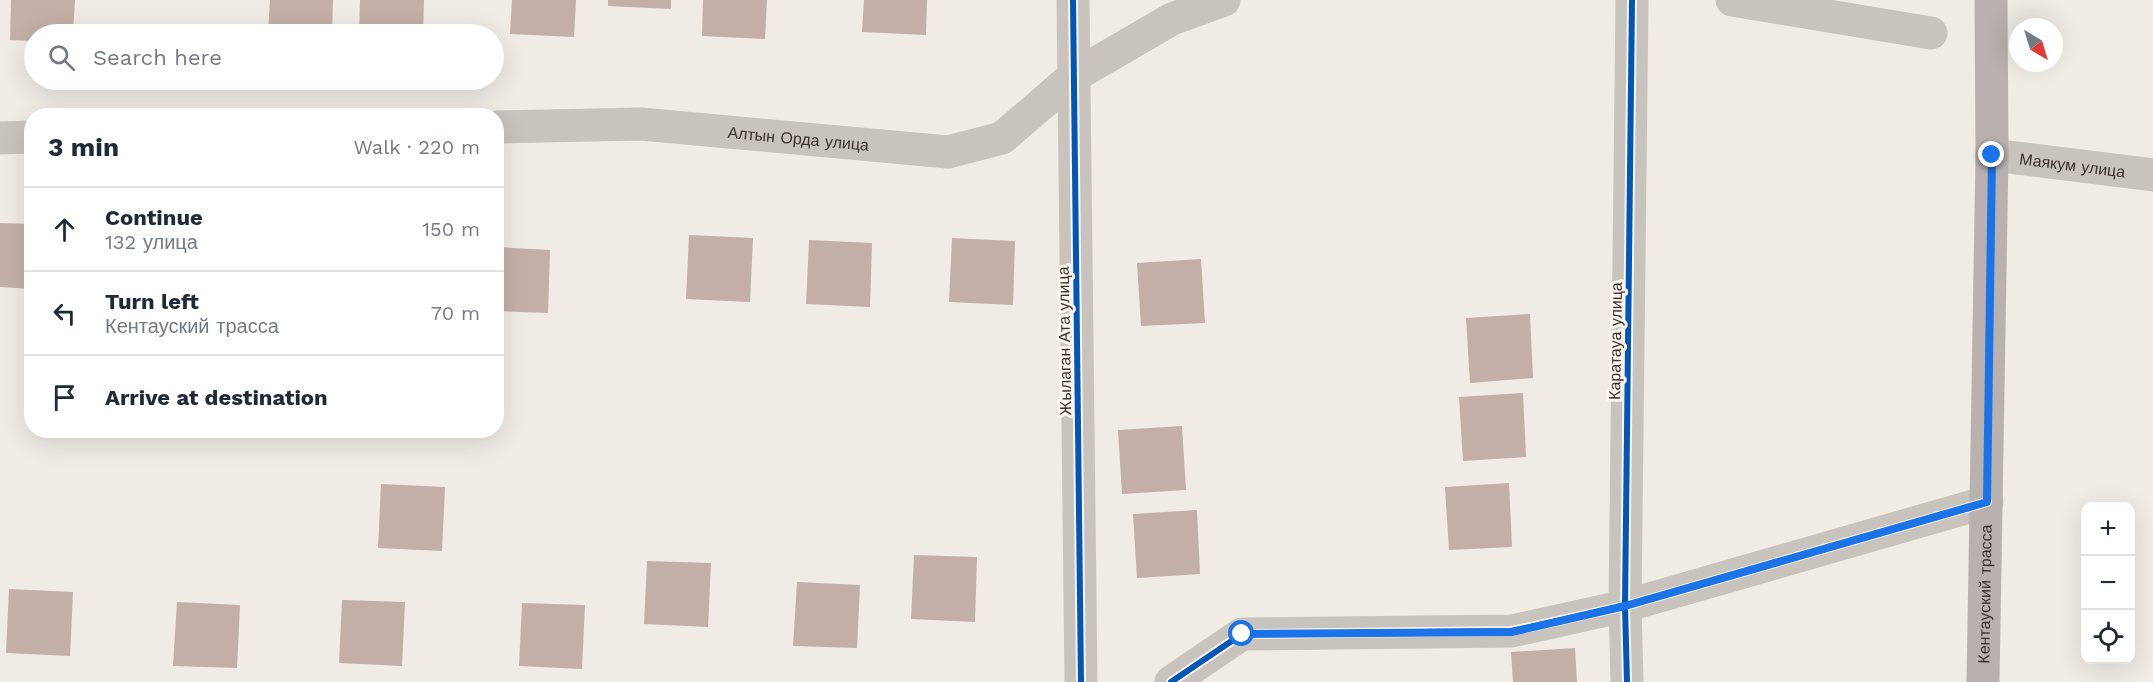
<!DOCTYPE html>
<html lang="en">
<head>
<meta charset="utf-8">
<style>
	:root { --surface:#fff; --page:#f6f6f7; --text:#1f2937; --muted:#747a83; --line:#e0e1e3 }
	body { margin:0; font-family:"Work Sans",sans-serif; background:var(--page); color:var(--text) }
	.controls { position:absolute; right:18px; bottom:18px; display:grid; overflow:hidden; border-radius:12px; box-shadow:0 6px 24px #0002 }
	.controls button { width:54px; height:54px; display:grid; place-items:center; padding:0; border:0; border-bottom:2px solid var(--line); background:var(--surface); color:var(--text); font:30px sans-serif }
	.compass { position:absolute; left:2009px; top:18px; width:54px; height:54px; border-radius:50%; background:var(--surface); box-shadow:0 6px 24px #0002; rotate:142deg }
	.stop { position:absolute; width:18px; height:18px; margin:-14px; border:4px solid #1a73e8; border-radius:50%; background:#fff }
	.stop.end { background:#1a73e8; border-color:#fff; box-shadow:0 2px 6px #0008 }
	.list { margin:0; padding:0; list-style:none }
	h2 { display:flex; justify-content:space-between; align-items:center; height:78px; margin:0; padding:0 24px; font-size:26px }
	h2 small { font-size:20px; font-weight:400; color:var(--muted) }
	.list li { display:grid; grid-template-columns:39px 1fr auto; gap:18px; align-items:center; box-sizing:border-box; height:84px; padding:0 24px; border-top:2px solid var(--line) }
	.list b { display:block; font-size:22px; white-space:nowrap }
	.list p { margin:0; font-size:20px; white-space:nowrap; color:var(--muted) }
	.list em { font-size:20px; font-style:normal; color:var(--muted) }
	.icon { flex:none; width:33px; height:33px; fill:none; stroke:currentColor; stroke-width:2; stroke-linecap:round; stroke-linejoin:round }
	.map { position:relative; flex:none; width:2153px; height:682px; overflow:hidden }
	.search { position:absolute; background:var(--surface); box-shadow:0 6px 24px #0002; left:24px; top:24px; width:480px; height:66px; display:flex; align-items:center; gap:15px; box-sizing:border-box; padding:0 21px; border-radius:33px; color:var(--muted); font-size:22px }
	.panel { position:absolute; background:var(--surface); box-shadow:0 6px 24px #0002; left:24px; top:108px; width:480px; height:330px; border-radius:24px }
	.map>svg:first-child { display:block }
	.building { fill:#c3afa7 }
	.lines { fill:none; stroke-linecap:round; stroke-linejoin:round }
	.minor { stroke:#c9c3be; stroke-width:33 }
	.major { stroke:#b8b1ad; stroke-width:33 }
	.cycleway-casing { stroke:#fbf5ee; stroke-width:10 }
	.cycleway { stroke:#0057b8; stroke-width:6 }
	.route { stroke:#1a73e8; stroke-width:8 }
	.labels { text-anchor:middle; stroke-width:6; stroke-linejoin:round; paint-order:stroke }
	.street-label { font-size:16px; fill:#3b302b; stroke:#fbf5ee }
</style>
</head>
<body>
<div class="map">
<svg width="2153" height="682" viewBox="0 0 2153 682">
	<rect width="100%" height="100%" fill="#f0ebe5"/>
	<g class="building">
		<path d="M11 0H75L73 34H34V41L10 40Z"/>
		<path d="M270 0H333L332 34H268Z"/>
		<path d="M360 0H424L423 34H359Z"/>
		<path d="M512 0H576L574 37 510 34Z"/>
		<path d="M608 0H671V9L608 6Z"/>
		<path d="M703 0H767L765 39 702 36Z"/>
		<path d="M864 0H927L926 35 862 32Z"/>
		<path d="M0 223 32 224V289L0 287Z"/>
		<path d="M689 235 753 238 750 302 686 299Z"/>
		<path d="M952 238 1015 241 1013 305 949 302Z"/>
		<path d="M809 240 872 243 870 307 806 304Z"/>
		<path d="M496 247 550 250 548 313 496 311Z"/>
		<path d="M1201 259 1205 323 1141 326 1137 263Z"/>
		<path d="M1530 314 1533 378 1470 383 1466 318Z"/>
		<path d="M1523 393 1526 457 1463 461 1459 397Z"/>
		<path d="M1182 426 1186 490 1122 494 1118 430Z"/>
		<path d="M1509 483 1512 547 1449 550 1445 487Z"/>
		<path d="M381 484 445 487 442 551 378 548Z"/>
		<path d="M1197 510 1200 574 1137 578 1133 514Z"/>
		<path d="M914 555 977 557 975 622 911 619Z"/>
		<path d="M647 561 711 563 708 627 644 624Z"/>
		<path d="M797 582 860 585 857 648 793 646Z"/>
		<path d="M9 589 73 592 70 656 6 653Z"/>
		<path d="M342 600 405 602 402 666 339 663Z"/>
		<path d="M177 602 240 605 237 668 173 666Z"/>
		<path d="M522 603 585 605 582 669 519 666Z"/>
		<path d="M1575 648 1577 682H1513L1511 652Z"/>
	</g>
	<g class="lines">
		<g class="minor">
			<path d="M1073 0 1081 682"/>
			<path d="M1732 0 1931 33"/>
			<path id="s1" d="M496 127 641 124 948 152 1002 138 1074 76 1172 19 1224 0"/>
			<path d="M0 138 32 137"/>
			<path id="s2" d="M1992 155 2153 175"/>
			<path d="M1171 682 1242 634 1512 631 1625 606 1987 502"/>
			<path d="M1627 682 1625 606 1632 0"/>
		</g>
		<path class="major" id="s3" d="M1983 682 1992 155 1991 0"/>
		<defs>
			<g id="cycleway">
				<path d="M1073 0 1081 682"/>
				<path d="M1171 682 1242 634 1512 631 1625 606 1987 502"/>
				<path d="M1627 682 1625 606 1632 0"/>
			</g>
		</defs>
		<use href="#cycleway" class="cycleway-casing"/>
		<use href="#cycleway" class="cycleway"/>
	</g>
	<g class="lines">
		<path class="route" d="M1242 634 1512 632 1625 606 1987 502 1992 155"/>
	</g>
	<g class="labels">
		<g class="street-label">
			<text dy="6" stroke="none"><textPath href="#s1" startOffset="303">Алтын Орда улица</textPath></text>
			<text dy="6" stroke="none"><textPath href="#s2" startOffset="81">Маякум улица</textPath></text>
			<text transform="translate(1064 341) rotate(-91)" y="6">Жылаган Ата улица</text>
			<text transform="translate(1615 341) rotate(-89)" y="6">Каратауа улица</text>
			<text dy="6" stroke="none"><textPath href="#s3" startOffset="88">Кентауский трасса</textPath></text>
		</g>
	</g>
</svg>
<div class="controls">
<button>+</button>
<button>−</button>
<button><svg class="icon" aria-label="locate" viewBox="0 0 24 24"><circle cx="12" cy="12" r="6"/><path d="M12 2v4M12 18v4M2 12h4M18 12h4"/></svg></button>
</div>
<svg class="compass" viewBox="-18 -18 36 36"><path d="M0-13l5 13h-10z" fill="#e53935"/><path d="M0 13l5-13h-10z" fill="#747a83"/></svg>
<div class="stop" style="left:1242px;top:634px"></div>
<div class="stop end" style="left:1992px;top:155px"></div>
<div class="search"><svg class="icon" aria-label="search" viewBox="0 0 24 24"><circle cx="10" cy="10" r="6"/><path d="M15 15l6 6"/></svg>Search here</div>
<section class="panel">
<h2>3 min<small>Walk · 220 m</small></h2>
<ul class="list">
<li><svg class="icon" aria-label="ahead" viewBox="0 0 24 24"><path d="M12 20V5M6 11l6-6 6 6"/></svg><div><b>Continue</b><p>132 улица</p></div><em>150 m</em></li>
<li><svg class="icon" aria-label="left" viewBox="0 0 24 24"><path d="M17 20v-9H6M10 6l-5 5 5 5"/></svg><div><b>Turn left</b><p>Кентауский трасса</p></div><em>70 m</em></li>
<li><svg class="icon" aria-label="arrive" viewBox="0 0 24 24"><path d="M6 21V4h12l-3 4 3 4H6"/></svg><div><b>Arrive at destination</b></div></li>
</ul>
</section>
</div>
</body>
</html>
